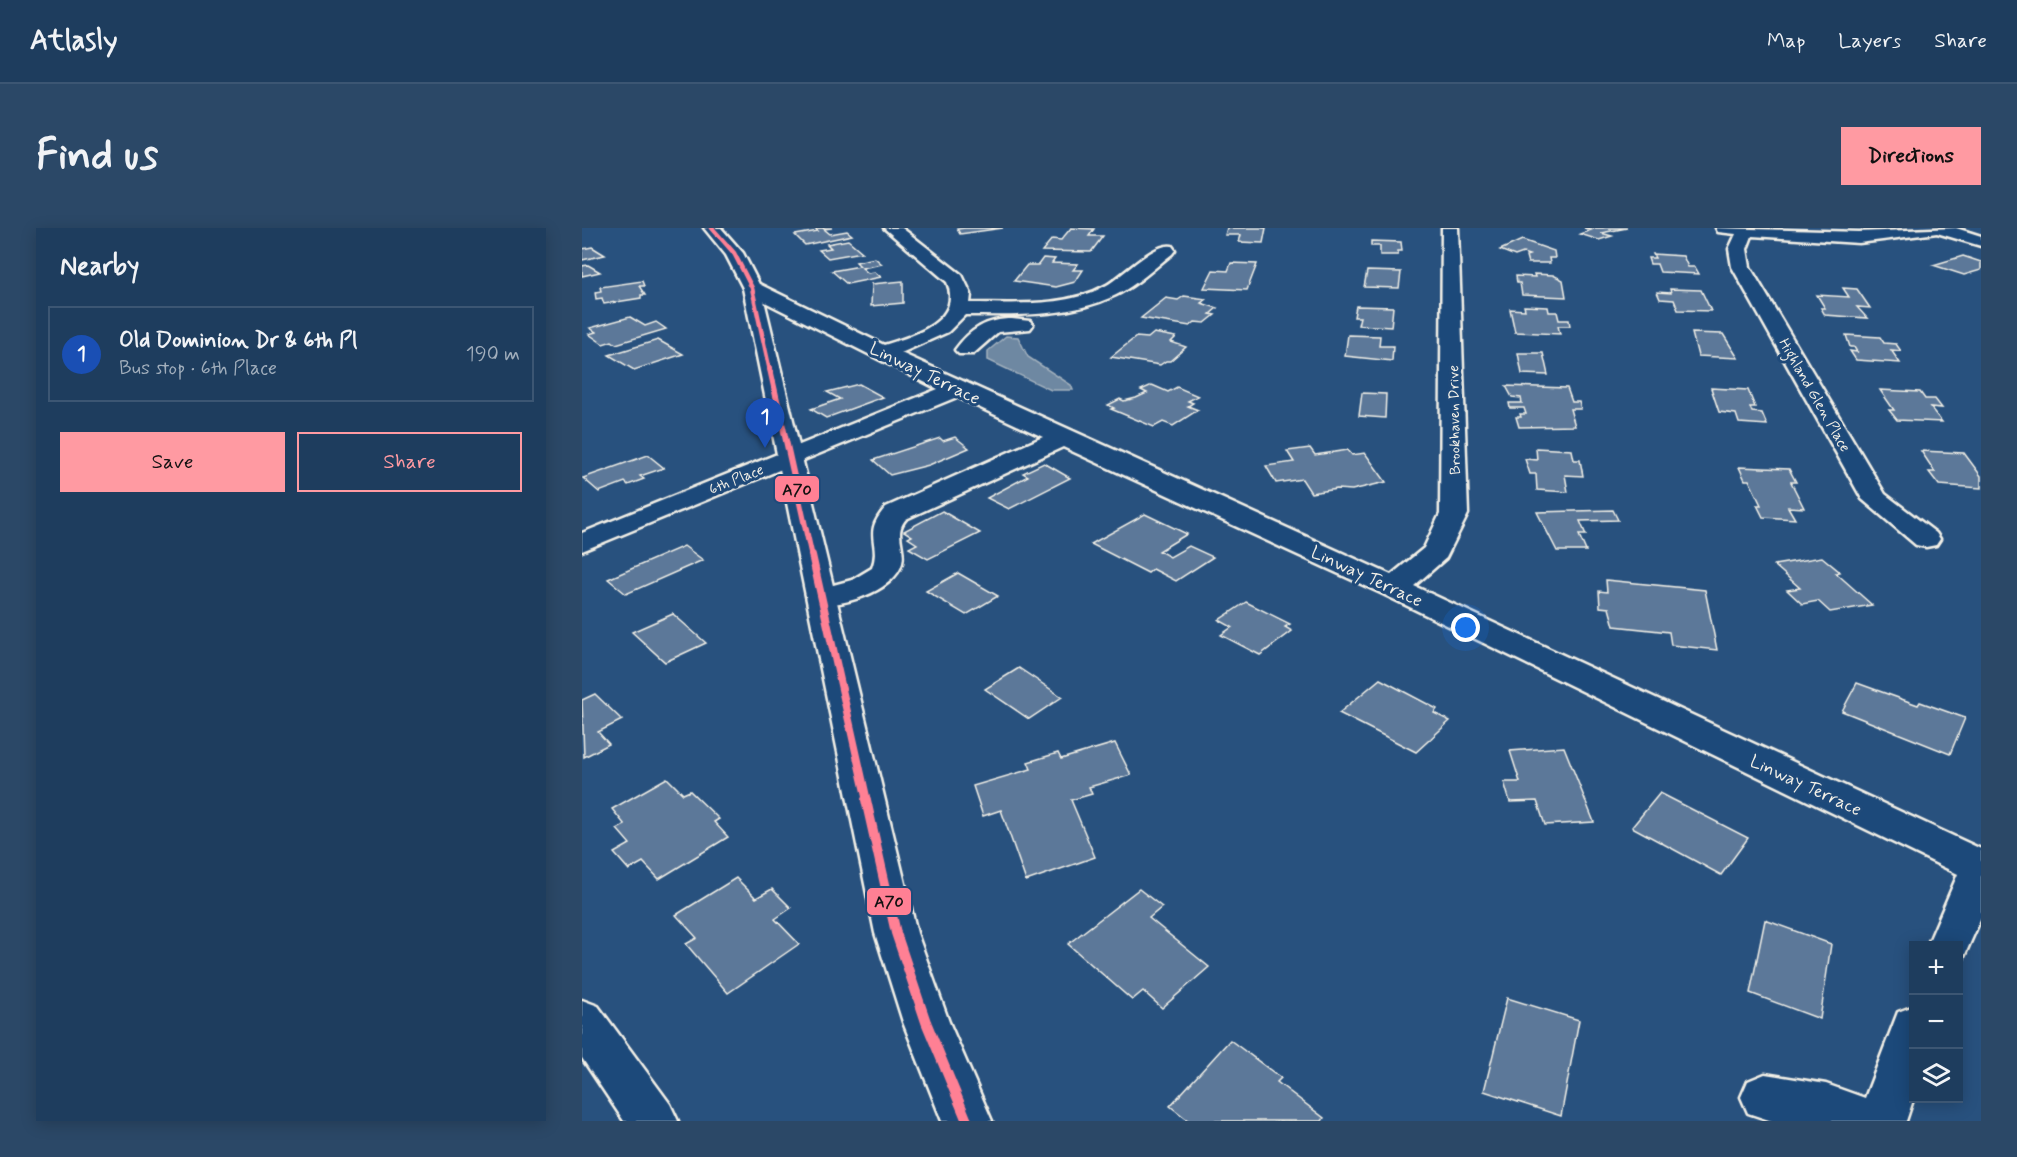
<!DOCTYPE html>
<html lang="en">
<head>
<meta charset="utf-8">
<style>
	:root { --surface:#1e3d5e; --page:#2b4867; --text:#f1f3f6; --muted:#a1aebc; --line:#3c5673; --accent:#ff9aa2 }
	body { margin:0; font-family:Mynerve,sans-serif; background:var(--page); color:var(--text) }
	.controls { position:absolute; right:18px; bottom:18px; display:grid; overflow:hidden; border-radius:0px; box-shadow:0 3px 15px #0003 }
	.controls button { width:54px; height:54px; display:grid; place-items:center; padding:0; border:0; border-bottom:2px solid var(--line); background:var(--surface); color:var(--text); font:30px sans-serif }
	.you { position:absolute; left:884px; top:400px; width:21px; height:21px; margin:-15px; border:4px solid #fff; border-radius:50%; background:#1a73e8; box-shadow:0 0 0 9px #1a73e833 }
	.badge { display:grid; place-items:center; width:39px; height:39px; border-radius:50%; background:var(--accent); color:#fff; font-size:20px; font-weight:700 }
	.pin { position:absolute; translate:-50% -50px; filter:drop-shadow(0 2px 3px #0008) }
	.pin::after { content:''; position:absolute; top:32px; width:21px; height:18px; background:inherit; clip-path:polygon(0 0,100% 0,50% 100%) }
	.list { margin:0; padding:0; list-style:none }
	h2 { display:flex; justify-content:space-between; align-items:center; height:78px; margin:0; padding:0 24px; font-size:26px }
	h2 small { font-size:20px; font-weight:400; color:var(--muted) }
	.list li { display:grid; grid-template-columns:39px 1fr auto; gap:18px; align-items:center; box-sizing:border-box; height:96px; margin:0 12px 12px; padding:0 12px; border:2px solid var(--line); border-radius:0px }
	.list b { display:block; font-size:22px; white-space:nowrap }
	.list p { margin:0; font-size:20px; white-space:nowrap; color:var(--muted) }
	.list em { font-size:20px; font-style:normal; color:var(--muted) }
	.actions { display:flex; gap:12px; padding:18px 24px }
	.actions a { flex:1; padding:14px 0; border:2px solid var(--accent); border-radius:0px; text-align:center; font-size:21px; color:var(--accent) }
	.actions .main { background:var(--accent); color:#111 }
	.icon { flex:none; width:33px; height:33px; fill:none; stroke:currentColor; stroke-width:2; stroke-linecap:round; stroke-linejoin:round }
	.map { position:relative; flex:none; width:1399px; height:893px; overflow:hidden; border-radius:0px }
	header { display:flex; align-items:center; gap:36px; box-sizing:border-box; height:84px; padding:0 30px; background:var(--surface); border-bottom:2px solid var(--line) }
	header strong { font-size:28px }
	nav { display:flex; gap:33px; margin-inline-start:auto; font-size:21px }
	.intro { display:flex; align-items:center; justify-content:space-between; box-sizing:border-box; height:144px; padding:0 36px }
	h1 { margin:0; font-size:42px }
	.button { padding:15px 27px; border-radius:0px; background:var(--accent); color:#111; font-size:21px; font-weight:700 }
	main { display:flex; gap:36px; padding:0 36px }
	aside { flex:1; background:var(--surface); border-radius:0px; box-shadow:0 3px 15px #0003 }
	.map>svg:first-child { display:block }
	.water { fill:#6e88a2; stroke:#a4b2be; stroke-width:1.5 }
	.building { fill:#5b7899; stroke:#f4f1e8; stroke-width:1.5 }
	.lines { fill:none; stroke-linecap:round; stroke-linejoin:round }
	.minor-casing { stroke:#f4f1e8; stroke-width:5 }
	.major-casing { stroke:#f4f1e8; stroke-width:5 }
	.minor { fill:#1f4a7a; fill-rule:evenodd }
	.major { fill:#1f4a7a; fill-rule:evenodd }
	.bus-1-far3-casing { stroke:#1f4a7a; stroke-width:7 }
	.bus-1-far2-casing { stroke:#1f4a7a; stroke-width:10 }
	.bus-1-far1-casing { stroke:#1f4a7a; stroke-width:12 }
	.bus-1-casing { stroke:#1f4a7a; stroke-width:14 }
	.bus-1-far3 { stroke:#ff8094; stroke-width:4.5 }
	.bus-1-far2 { stroke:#ff8094; stroke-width:6 }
	.bus-1-far1 { stroke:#ff8094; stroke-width:8 }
	.bus-1 { stroke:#ff8094; stroke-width:10 }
	.labels { text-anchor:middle; stroke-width:6; stroke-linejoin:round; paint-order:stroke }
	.far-street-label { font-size:15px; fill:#f4f1e8; stroke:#1f4a7a }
	.street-label { font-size:18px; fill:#f4f1e8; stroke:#1f4a7a }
	.line-badge { stroke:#1f4a7a; stroke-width:2 }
	.pale-badge-label { font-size:16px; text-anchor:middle; font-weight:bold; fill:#111 }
</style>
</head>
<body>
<header>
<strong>Atlasly</strong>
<nav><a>Map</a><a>Layers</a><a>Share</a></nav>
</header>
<div class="intro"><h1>Find us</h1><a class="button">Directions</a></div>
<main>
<aside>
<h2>Nearby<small></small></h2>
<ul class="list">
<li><span class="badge" style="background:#1a4fb4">1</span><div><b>Old Dominion Dr &amp; 6th Pl</b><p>Bus stop · 6th Place</p></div><em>190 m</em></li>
</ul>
<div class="actions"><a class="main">Save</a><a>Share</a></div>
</aside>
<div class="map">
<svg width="1399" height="893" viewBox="0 0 1399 893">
	<rect width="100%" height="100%" fill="#28517e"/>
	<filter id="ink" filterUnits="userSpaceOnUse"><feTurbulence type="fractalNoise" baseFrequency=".0167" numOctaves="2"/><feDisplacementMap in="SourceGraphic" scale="12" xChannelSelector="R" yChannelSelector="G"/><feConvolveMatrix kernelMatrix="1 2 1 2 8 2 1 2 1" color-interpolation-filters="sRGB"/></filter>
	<g filter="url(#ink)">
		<path class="water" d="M424 108 436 109 446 129 489 157 491 162H469L406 132V123Z"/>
		<g class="building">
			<path d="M233 0H250L242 1 248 6 265 3 270 7 223 17 213 7 236 3Z"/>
			<path d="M383 0H421L378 6 375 1Z"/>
			<path d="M489 0 512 1 507 8H521L509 24 460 23 470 11 479 12Z"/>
			<path d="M645 0H684L681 15 657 14 659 7H643Z"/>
			<path d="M1002 0H1045L1019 5 1030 8 1017 12 998 6 1009 2Z"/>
			<path d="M266 12 280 24 246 30 237 22 249 20 245 16Z"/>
			<path d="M940 12 972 23 973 30H967L968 35H946L944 28 947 27 941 25 933 28 918 22Z"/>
			<path d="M789 13 819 14 820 23H816V27H798V18H789Z"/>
			<path d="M10 19 23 27 0 32V21Z"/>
			<path d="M1071 26 1101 28 1106 39H1113L1117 46 1078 44 1075 36H1068L1066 30H1073Z"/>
			<path d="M1381 28 1399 34V42L1382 47 1351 37Z"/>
			<path d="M293 30 300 36 280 40 286 45 293 44 299 49 265 56 250 43 278 38 274 34Z"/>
			<path d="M461 30 473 31 470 35 496 36 491 42H501L493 54 474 59 432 53 445 37H456Z"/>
			<path d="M649 35 675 36 665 62 622 60 631 42 646 43Z"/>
			<path d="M6 37 18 44 0 48V38Z"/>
			<path d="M785 43 819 44 817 60 782 59Z"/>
			<path d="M952 46 971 47 981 52 984 69 940 67 938 55H935L934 48 953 49Z"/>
			<path d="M60 53 62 58H57L63 67H59V70L22 76 20 70 14 71 13 64 19 63 18 59Z"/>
			<path d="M321 53V75L289 78 290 56Z"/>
			<path d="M1261 60 1275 61 1288 80 1275 79 1285 90 1243 87 1239 80H1243L1235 67 1267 69Z"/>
			<path d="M1088 61 1119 62 1129 83 1096 82 1092 72 1078 71 1075 64 1089 65Z"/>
			<path d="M602 68 624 71 619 75 635 80 628 86 633 87 623 95 613 94 608 98 559 90 584 70 596 72Z"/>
			<path d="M774 78 811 79 809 99 776 97 778 89H772Z"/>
			<path d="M942 78 966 79 967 84H975L977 92H987L988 98H976L978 106 933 104 928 81 943 82Z"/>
			<path d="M48 89 63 98 74 94 84 101 34 116 30 113 21 116 7 106 14 104 8 100Z"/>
			<path d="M572 105 594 109 589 114 604 119 588 133H584L578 137 529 129 554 109 566 110Z"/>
			<path d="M1110 105 1141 106 1156 130 1116 128Z"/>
			<path d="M766 107 798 108 797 118H811L810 133 763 128Z"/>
			<path d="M1264 107 1298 109 1302 115 1314 116 1319 123 1309 122 1318 135 1274 132 1268 123 1275 124 1272 119H1268Z"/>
			<path d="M76 112 101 126 52 142 27 127Z"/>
			<path d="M936 125H961L966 147 940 146Z"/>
			<path d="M277 156 301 169 244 190 229 181 258 171 245 164Z"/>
			<path d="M570 157 586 164 595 159 616 168 606 173 611 175 606 178 616 182 591 198 581 194 572 199 529 181 532 180 526 177 538 171 542 173 554 170 565 165 559 162Z"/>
			<path d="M924 158 985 160 990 174H997L999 181H988L993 198 937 199 934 189H939L938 186H944L942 180H928L927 175H940L939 170 930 169Z"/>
			<path d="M1129 160 1166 162 1173 179H1168L1170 184 1180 185 1185 197 1157 195 1154 186 1137 184Z"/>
			<path d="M1298 162 1338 164 1343 171H1353L1360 180 1348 179 1360 194 1315 192 1307 182H1312Z"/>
			<path d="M780 165 804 166 803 190 777 188Z"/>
			<path d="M373 209 387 220 347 237 308 247 291 232 358 210 361 213Z"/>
			<path d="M728 220 733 227 766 222 770 227 783 225 804 254 770 262 755 261 729 265 720 251 694 255 684 238 712 234 705 223Z"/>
			<path d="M954 220 990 222 992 232H998L1001 248 983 247 986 264 955 262 954 246H948L943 231 955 232Z"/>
			<path d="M1339 223 1382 225 1399 248V260L1357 257 1347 244H1353Z"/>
			<path d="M66 227 82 240 58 248 62 251 46 257 43 254 17 264 1 250Z"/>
			<path d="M462 235 488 250 427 281 405 270 446 248 441 245Z"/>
			<path d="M1157 239 1207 241 1214 254H1209L1222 280 1206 279 1213 291 1181 289 1175 277H1179L1167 252H1163Z"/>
			<path d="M1031 282 1036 292 998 293 1004 307H997L1004 323H975L955 284Z"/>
			<path d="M360 283 398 305 346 331 327 320 335 316 326 310 330 308 322 303Z"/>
			<path d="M563 286 605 306 577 323 588 329 607 318 631 329 594 353 571 341 566 345 509 316Z"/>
			<path d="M102 318 121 332 44 366 26 351Z"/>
			<path d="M1240 329 1258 344 1254 345 1290 377 1248 384 1236 373 1220 376 1205 362 1218 360 1192 337Z"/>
			<path d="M376 345 416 368 384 387 344 363Z"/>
			<path d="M1024 352 1123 362 1135 422 1089 417 1087 404 1032 398 1027 380 1018 379 1017 363 1025 364Z"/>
			<path d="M664 374 708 396 703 399 710 403 678 427 639 407 650 399 637 392Z"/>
			<path d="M91 386 124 415 83 434 50 404Z"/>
			<path d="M437 440 480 469 447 491 403 461Z"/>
			<path d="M798 451 855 481 852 485 868 493 834 524 757 485Z"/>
			<path d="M1275 455 1336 477 1338 474 1383 490 1368 526 1260 483Z"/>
			<path d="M13 466 40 492 16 504 27 516 2 529 0 472Z"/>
			<path d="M533 515 549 547 507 559 510 566 489 572 513 629 444 653 419 582 401 588 391 558 449 541 446 534 476 525 479 531Z"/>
			<path d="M982 519 1012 594 963 597 955 573 928 574 922 554H938L928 523Z"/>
			<path d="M85 550 101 566 108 563 137 591 132 594 146 609 77 651 61 634 47 642 32 625 48 616 35 601 43 597 30 581Z"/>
			<path d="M1078 565 1166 610 1139 647 1050 599Z"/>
			<path d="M154 650 174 670 190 661 209 680 193 691 217 716 146 765 104 716 115 710 94 687Z"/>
			<path d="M557 661 580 679 567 690 627 739 580 780 561 763 550 772 486 716Z"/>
			<path d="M1183 692 1249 716 1238 791 1168 765Z"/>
			<path d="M925 770 997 792 979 888 902 863Z"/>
			<path d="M648 812 699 850 695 854 742 890 740 893H607L588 878Z"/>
		</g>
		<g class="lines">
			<defs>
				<g id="minor">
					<path d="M302 0H320L380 47 389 66 388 75C433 75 484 80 525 57 541 48 573 14 590 18L593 22 590 26C572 40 555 57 534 67 487 90 434 87 383 87L366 104 319 125 809 347 842 320 858 286 860 0H876L886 286 864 330 832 358 1399 621V690L1381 731 1376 732V718H1345L1376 646 801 366 481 219 324 291C311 305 324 319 320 335 313 364 254 382 229 375L225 369 229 363 270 352 290 340C300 314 279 307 304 279L461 209 375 169 0 323V305L356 161 163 64 161 60 163 56H177L302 117C332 108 381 93 365 54Z"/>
					<path d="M1134 0 1277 4 1374 0 1399 8V18L1355 5 1277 15 1170 8 1165 21 1168 39 1303 266 1354 305 1358 311 1354 317 1344 319 1334 317 1280 271 1150 39 1147 21 1154 6 1136 4Z"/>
					<path d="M430 91 448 93 451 97 448 101 416 104 391 126H377L373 122C388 101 405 91 430 91Z"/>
					<path d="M0 772 16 778 88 876 96 893H42L0 830Z"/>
					<path d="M1332 778V869L1324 893H1190L1166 885 1159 869 1166 853 1183 846 1244 856 1283 870 1316 784Z"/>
				</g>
				<path id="major" d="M122 0H139L161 25 179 60 335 705 367 794 410 893H360L321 794 293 705 161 60 144 27Z"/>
			</defs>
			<use href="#minor" class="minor-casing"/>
			<use href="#major" class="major-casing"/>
			<use href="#minor" class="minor"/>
			<use href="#major" class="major"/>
			<defs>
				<path id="bus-1-far3" d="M130 0 152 25 170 60 188 143"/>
				<path id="bus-1-far2" d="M188 141 230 329"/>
				<path id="bus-1-far1" d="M230 327 285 573"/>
				<path id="bus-1" d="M284 572 314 705 344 794 385 893"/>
			</defs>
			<use href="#bus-1-far3" class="bus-1-far3-casing"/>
			<use href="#bus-1-far2" class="bus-1-far2-casing"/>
			<use href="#bus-1-far1" class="bus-1-far1-casing"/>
			<use href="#bus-1" class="bus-1-casing"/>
			<use href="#bus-1-far3" class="bus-1-far3"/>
			<use href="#bus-1-far2" class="bus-1-far2"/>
			<use href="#bus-1-far1" class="bus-1-far1"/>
			<use href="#bus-1" class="bus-1"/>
		</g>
	</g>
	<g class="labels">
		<g class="far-street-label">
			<text transform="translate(1233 167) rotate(60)" y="5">Highland Glen Place</text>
			<text transform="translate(872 192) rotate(-91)" y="5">Brookhaven Drive</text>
			<text transform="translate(154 251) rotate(-22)" y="5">6th Place</text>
		</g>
		<g class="street-label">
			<text transform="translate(343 145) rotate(26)" y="6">Linway Terrace</text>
			<text transform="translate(785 348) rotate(25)" y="6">Linway Terrace</text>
			<text transform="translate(1224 557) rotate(25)" y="6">Linway Terrace</text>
		</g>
	</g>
	<g class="line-badge">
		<rect x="192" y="247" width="46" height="28" rx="6" fill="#ff8094"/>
		<rect x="284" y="659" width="46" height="29" rx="6" fill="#ff8094"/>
	</g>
	<g class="pale-badge-label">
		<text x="215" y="267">A70</text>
		<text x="307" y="679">A70</text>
	</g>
</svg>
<div class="controls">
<button>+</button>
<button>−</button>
<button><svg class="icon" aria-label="layers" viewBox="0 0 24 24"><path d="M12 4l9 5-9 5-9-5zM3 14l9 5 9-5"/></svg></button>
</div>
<div class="you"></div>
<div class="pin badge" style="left:183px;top:220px;background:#1a4fb4">1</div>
</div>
</main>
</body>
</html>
